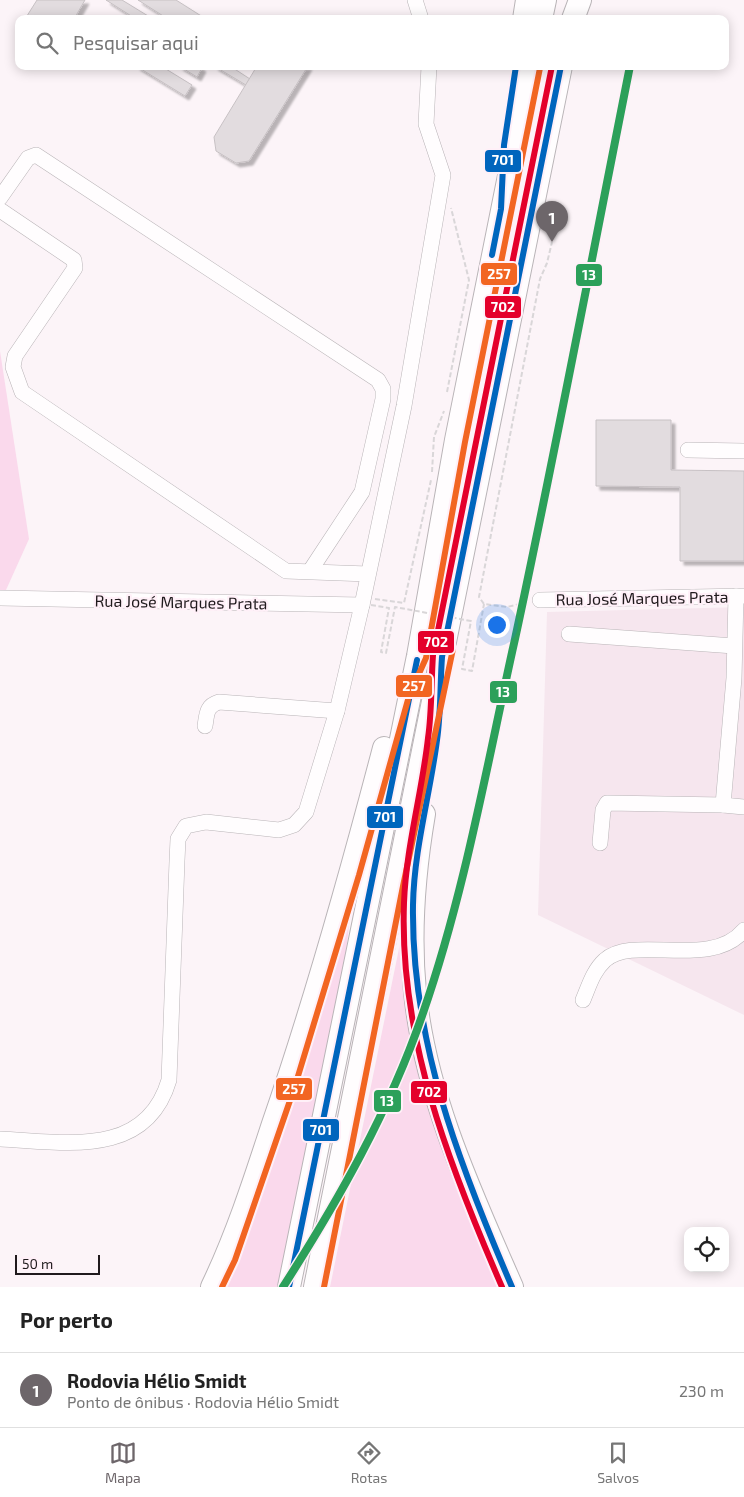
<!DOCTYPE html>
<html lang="pt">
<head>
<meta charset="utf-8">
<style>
	:root { --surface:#fff; --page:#f6f6f6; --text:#222; --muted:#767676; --line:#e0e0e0; --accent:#6d666a }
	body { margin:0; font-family:"Exo 2",sans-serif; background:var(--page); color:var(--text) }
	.controls { position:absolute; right:15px; bottom:15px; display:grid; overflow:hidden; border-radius:10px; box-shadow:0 2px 12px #0003 }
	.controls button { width:45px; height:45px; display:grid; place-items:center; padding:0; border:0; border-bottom:1px solid var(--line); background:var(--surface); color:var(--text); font:25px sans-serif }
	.scale { position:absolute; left:15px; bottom:12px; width:85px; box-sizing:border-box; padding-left:5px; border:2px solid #201a1d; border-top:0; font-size:14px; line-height:18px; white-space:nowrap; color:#201a1d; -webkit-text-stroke:4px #fff0f8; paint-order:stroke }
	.you { position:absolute; left:496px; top:624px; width:18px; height:18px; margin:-12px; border:4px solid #fff; border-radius:50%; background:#1a73e8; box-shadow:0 0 0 8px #1a73e833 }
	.badge { display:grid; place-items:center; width:32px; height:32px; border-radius:50%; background:var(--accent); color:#fff; font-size:16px; font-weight:700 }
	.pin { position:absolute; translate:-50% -41px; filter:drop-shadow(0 1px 2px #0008) }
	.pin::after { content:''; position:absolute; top:26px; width:18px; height:15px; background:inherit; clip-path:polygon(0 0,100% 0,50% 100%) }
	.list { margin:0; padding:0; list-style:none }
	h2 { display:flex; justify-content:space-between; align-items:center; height:65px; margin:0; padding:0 20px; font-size:21px }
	h2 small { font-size:16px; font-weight:400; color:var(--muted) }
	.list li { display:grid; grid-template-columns:32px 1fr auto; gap:15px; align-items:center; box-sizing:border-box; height:75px; padding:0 20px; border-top:1px solid var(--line) }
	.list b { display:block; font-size:19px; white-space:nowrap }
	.list p { margin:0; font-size:16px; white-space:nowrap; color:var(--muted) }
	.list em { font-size:16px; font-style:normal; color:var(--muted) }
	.icon { flex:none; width:28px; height:28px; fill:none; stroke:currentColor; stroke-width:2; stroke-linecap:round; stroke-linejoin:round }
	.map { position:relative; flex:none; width:744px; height:1287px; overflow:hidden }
	.search { position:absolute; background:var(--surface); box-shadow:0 2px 12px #0003; left:15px; right:15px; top:15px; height:55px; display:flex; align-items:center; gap:12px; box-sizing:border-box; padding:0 18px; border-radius:10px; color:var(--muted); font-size:19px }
	.sheet { height:140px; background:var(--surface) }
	nav { display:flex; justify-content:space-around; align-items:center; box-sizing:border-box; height:70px; border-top:1px solid var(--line); background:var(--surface); font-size:14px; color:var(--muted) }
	nav a { display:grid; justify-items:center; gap:2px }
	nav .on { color:var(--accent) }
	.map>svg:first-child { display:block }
	.built { fill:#f6e6ee }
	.green { fill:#fad9ec }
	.building { fill:#e2dcdf; stroke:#c7c1c4; filter:url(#shadow) }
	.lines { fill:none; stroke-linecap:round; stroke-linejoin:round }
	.minor-casing { stroke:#b9b4b7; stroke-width:16 }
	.highway-casing { stroke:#b9b4b7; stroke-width:24 }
	.path { stroke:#d9d6d8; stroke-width:2; stroke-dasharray:5 2.5; stroke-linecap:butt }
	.minor { stroke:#fffdfe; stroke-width:15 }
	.highway { stroke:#fffdfe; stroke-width:22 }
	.path-bridge { stroke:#d9d6d8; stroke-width:2; stroke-dasharray:5 2.5; stroke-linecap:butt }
	.bus-1-casing { stroke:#fff0f8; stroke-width:10 }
	.bus-2-casing { stroke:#fff0f8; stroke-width:10 }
	.bus-3-casing { stroke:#fff0f8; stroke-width:10 }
	.bus-1 { stroke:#0065bd; stroke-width:6 }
	.bus-2 { stroke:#f26522; stroke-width:6 }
	.bus-3 { stroke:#e4002b; stroke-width:6 }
	.rail-1-casing { stroke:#fff0f8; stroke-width:11 }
	.rail-1 { stroke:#2ca05a; stroke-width:8 }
	.labels { text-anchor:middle; stroke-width:4.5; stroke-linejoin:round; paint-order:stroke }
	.street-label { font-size:16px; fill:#201a1d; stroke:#fff0f8 }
	.line-badge { stroke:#fff0f8; stroke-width:2 }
	.badge-label { font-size:14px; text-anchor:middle; font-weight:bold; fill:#fff }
</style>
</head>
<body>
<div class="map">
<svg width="744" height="1287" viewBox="0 0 744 1287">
	<defs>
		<filter id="shadow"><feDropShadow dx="4" dy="4" stdDeviation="1" flood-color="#0004"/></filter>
	</defs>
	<rect width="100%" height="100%" fill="#fcf4f8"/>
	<path class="built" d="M744 607V1015L538 915 547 612Z"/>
	<g class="green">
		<path d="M0 351 29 539 6 590H0Z"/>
		<path d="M350 917 339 1014 280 1287H225L238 1261 298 1087Z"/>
		<path d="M405 919 411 994 506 1287H330Z"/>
	</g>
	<g class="building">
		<path d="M37 0H85L74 19H25Z"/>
		<path d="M106 0H122L153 19H136Z"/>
		<path d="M138 0H176L206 19H168Z"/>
		<path d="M136 66H161L192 85 185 96Z"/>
		<path d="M179 66H199L202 68 197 77Z"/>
		<path d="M214 66H230L250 79 246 85Z"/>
		<path d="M257 66H308L249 161 236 163 216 151 214 137Z"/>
		<path d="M596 420H671V470L744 471V561H680V487L596 486Z"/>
	</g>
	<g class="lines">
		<defs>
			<g id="minor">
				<path d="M415 0 421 19"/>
				<path d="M0 198 28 158 36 155 378 380 383 389V399L362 492 310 571"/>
				<path d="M0 210 74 260 75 268 15 356 13 367 22 392 286 571 368 574"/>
				<path d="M688 450 744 451"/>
				<path d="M736 596 734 678 723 805 744 807"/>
				<path d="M0 598 362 605"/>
				<path d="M540 600 744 596"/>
				<path d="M569 634 734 646"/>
				<path d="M205 726C207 714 206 706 219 702L337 711"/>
				<path d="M600 843 603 810 607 803 723 805"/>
				<path d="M583 1000C589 986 593 971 605 960 635 934 711 970 744 930"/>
				<path d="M0 1139C64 1142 146 1159 169 1080L177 861 178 839 186 826 206 822 279 830 294 825 306 812 337 711 362 605 404 406 443 175 426 124 429 66"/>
			</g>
			<g id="highway">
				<path d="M524 19 527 0"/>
				<path d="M541 19 545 0"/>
				<path d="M573 19 580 0"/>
				<path d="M424 814C414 873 409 932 415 992 425 1095 471 1193 512 1287"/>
				<path d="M212 1287C237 1235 255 1179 273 1124 316 1000 351 874 384 748"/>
				<path d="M289 1287 418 656 456 440 531 66"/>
				<path d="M315 1287 561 66"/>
			</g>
		</defs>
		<use href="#minor" class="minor-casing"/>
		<use href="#highway" class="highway-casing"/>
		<g class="path">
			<path d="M447 392 469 280 451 208"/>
			<path d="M432 472 434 437 444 411"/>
			<path d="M375 599 404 603 431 480"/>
			<path d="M528 602 507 607 484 604 479 597 540 279 547 263 552 242"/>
		</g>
		<use href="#minor" class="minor"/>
		<use href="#highway" class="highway"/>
		<path class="path-bridge" d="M371 605 389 608 381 652 386 653 395 607 471 621 462 669 472 671 484 604"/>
		<defs>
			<g id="bus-1">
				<path d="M492 255 501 209 504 145 516 66"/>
				<path d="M289 1287 417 660"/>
				<path d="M512 1287C459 1164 411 1041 413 905 414 849 430 795 437 740 441 713 440 685 442 657L561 66"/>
			</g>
			<g id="bus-2">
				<path d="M222 1287 235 1260 295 1086 359 875 409 696 426 658 465 442 540 68"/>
				<path d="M324 1287 403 886 453 649"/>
			</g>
			<path id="bus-3" d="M502 1287C449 1165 399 1038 404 903 406 847 422 793 428 738 432 711 431 683 433 655L552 66"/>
		</defs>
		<use href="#bus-1" class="bus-1-casing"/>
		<use href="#bus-2" class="bus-2-casing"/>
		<use href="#bus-3" class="bus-3-casing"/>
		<use href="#bus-1" class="bus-1"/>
		<use href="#bus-2" class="bus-2"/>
		<use href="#bus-3" class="bus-3"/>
		<defs>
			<path id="rail-1" d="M283 1287C338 1201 390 1110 423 1013 465 892 487 764 515 639 556 449 592 257 630 66"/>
		</defs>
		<use href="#rail-1" class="rail-1-casing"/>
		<use href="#rail-1" class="rail-1"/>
	</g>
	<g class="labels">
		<g class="street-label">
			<text transform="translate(642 598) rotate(-1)" y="6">Rua José Marques Prata</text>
			<text transform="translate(181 602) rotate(1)" y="6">Rua José Marques Prata</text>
		</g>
	</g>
	<g class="line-badge">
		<rect x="484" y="149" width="38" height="24" rx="5" fill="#0065bd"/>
		<rect x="480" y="262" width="38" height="24" rx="5" fill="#f26522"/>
		<rect x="575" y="263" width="28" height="24" rx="5" fill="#2ca05a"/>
		<rect x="484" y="295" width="38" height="24" rx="5" fill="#e4002b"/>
		<rect x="417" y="630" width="38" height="24" rx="5" fill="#e4002b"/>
		<rect x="395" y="674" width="38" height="24" rx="5" fill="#f26522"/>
		<rect x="489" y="680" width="29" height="24" rx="5" fill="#2ca05a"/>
		<rect x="366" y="805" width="38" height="24" rx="5" fill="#0065bd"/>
		<rect x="275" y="1077" width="38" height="24" rx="5" fill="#f26522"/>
		<rect x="410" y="1080" width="38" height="24" rx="5" fill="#e4002b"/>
		<rect x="373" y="1089" width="29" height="24" rx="5" fill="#2ca05a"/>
		<rect x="302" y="1118" width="38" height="24" rx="5" fill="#0065bd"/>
	</g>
	<g class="badge-label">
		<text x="503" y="165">701</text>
		<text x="499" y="279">257</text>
		<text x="589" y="280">13</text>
		<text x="503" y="312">702</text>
		<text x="436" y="647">702</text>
		<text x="414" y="691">257</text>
		<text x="503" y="697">13</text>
		<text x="385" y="822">701</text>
		<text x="294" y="1094">257</text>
		<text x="429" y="1097">702</text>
		<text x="387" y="1106">13</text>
		<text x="321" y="1135">701</text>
	</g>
</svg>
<div class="controls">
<button><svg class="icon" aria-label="locate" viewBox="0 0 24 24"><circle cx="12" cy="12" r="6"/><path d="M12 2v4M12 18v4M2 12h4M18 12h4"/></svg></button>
</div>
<div class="scale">50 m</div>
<div class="you"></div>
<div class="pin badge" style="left:552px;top:242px">1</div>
<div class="search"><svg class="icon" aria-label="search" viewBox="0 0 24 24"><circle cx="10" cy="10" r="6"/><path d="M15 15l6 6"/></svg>Pesquisar aqui</div>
</div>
<section class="sheet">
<h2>Por perto<small></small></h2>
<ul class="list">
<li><span class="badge">1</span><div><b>Rodovia Hélio Smidt</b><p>Ponto de ônibus · Rodovia Hélio Smidt</p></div><em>230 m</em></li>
</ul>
</section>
<nav>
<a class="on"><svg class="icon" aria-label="map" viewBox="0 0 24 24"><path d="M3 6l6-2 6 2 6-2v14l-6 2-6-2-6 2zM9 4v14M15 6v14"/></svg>Mapa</a>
<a><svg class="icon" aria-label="directions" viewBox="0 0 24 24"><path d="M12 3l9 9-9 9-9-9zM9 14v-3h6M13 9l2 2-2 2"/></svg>Rotas</a>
<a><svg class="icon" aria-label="saved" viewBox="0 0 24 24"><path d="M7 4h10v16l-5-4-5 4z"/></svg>Salvos</a>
</nav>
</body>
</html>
